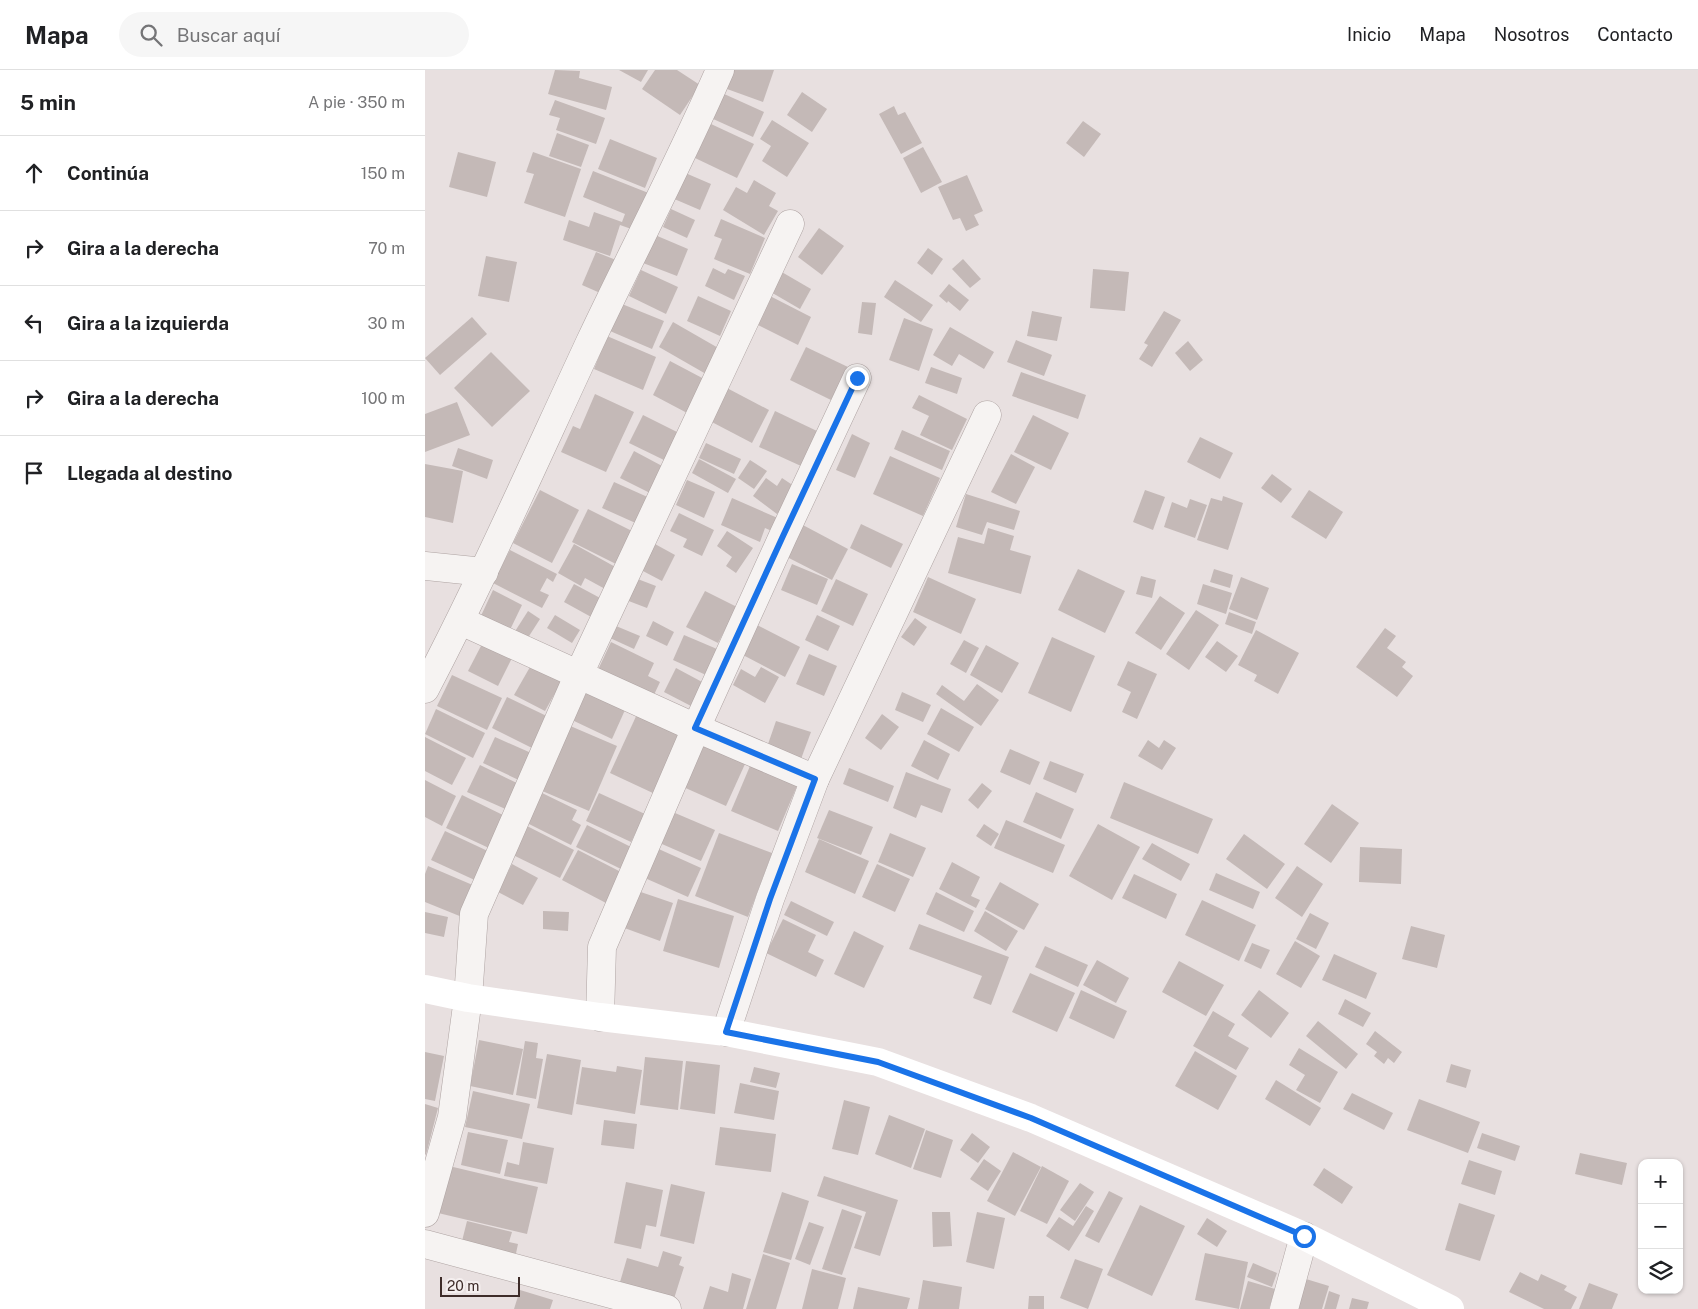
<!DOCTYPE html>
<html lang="es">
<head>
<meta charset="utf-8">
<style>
	:root { --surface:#fff; --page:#f6f6f6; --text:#202124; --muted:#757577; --line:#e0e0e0 }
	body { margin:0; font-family:"Public Sans",sans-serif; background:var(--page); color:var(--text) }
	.controls { position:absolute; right:15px; bottom:15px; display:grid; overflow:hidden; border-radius:10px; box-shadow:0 1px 4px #0004 }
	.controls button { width:45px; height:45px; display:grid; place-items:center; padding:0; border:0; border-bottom:1px solid var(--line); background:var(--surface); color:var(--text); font:25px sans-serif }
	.scale { position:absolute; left:15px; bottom:12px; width:80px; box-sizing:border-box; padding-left:5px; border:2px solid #3e2c29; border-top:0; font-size:14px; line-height:18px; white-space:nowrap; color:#3e2c29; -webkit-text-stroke:4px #f5efef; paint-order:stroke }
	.stop { position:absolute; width:15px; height:15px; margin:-11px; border:4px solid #1a73e8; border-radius:50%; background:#fff }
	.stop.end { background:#1a73e8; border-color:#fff; box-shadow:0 1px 5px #0008 }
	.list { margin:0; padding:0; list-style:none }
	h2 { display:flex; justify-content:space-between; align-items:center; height:65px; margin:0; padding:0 20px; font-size:21px }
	h2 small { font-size:16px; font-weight:400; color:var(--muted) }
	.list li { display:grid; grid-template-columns:32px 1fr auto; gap:15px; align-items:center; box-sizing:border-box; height:75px; padding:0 20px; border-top:1px solid var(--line) }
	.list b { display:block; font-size:19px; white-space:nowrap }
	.list em { font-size:16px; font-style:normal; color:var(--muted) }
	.icon { flex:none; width:28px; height:28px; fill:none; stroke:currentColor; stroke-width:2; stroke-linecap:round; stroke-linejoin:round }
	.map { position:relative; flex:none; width:1273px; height:1239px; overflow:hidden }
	header { display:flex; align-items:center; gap:30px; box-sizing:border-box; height:70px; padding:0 25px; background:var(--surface); border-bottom:1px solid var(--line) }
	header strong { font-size:24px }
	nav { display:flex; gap:28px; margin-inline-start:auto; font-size:18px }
	.search { width:350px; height:45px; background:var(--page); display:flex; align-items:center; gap:12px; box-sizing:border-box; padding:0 18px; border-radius:28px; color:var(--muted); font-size:19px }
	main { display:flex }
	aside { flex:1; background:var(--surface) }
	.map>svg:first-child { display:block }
	.building { fill:#c4b9b7 }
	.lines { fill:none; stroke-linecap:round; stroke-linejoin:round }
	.street-casing { stroke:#aea3a2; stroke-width:29 }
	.street { stroke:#f6f3f2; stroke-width:28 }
	.secondary { stroke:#fff; stroke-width:28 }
	.route { stroke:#1a73e8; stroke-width:6 }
</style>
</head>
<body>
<header>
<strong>Mapa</strong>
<div class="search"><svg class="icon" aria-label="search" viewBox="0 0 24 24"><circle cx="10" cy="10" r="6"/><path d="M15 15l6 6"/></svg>Buscar aquí</div>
<nav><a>Inicio</a><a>Mapa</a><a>Nosotros</a><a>Contacto</a></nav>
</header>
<main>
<aside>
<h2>5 min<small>A pie · 350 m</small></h2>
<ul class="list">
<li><svg class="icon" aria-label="ahead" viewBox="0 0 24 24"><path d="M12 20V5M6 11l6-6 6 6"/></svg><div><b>Continúa</b></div><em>150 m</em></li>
<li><svg class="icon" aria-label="right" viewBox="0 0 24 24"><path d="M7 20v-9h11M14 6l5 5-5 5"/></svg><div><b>Gira a la derecha</b></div><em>70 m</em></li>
<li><svg class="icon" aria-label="left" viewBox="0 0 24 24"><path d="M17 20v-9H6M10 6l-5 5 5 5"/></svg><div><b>Gira a la izquierda</b></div><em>30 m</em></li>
<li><svg class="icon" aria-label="right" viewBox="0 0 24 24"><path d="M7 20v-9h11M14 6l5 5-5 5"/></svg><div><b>Gira a la derecha</b></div><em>100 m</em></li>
<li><svg class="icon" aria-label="arrive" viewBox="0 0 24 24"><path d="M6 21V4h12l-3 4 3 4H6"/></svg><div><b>Llegada al destino</b></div></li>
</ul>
</aside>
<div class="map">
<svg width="1273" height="1239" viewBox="0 0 1273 1239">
	<rect width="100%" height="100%" fill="#e8e0e0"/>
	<g class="building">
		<path d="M130 0 155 1 154 8 187 17 181 40 123 24Z"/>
		<path d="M194 0H223L216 12Z"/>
		<path d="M230 0H252L275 15 255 45 217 19Z"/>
		<path d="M309 0H349L338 32 302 19Z"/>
		<path d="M377 22 402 39 387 62 362 45Z"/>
		<path d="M297 23 339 42 328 67 286 48Z"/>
		<path d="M130 30 180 48 171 74 131 60 135 48 124 45Z"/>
		<path d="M469 36 473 45 480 42 497 73 476 84 454 44Z"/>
		<path d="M347 50 384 73 362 107 337 91 346 76 335 69Z"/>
		<path d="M658 51 676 64 659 87 641 73Z"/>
		<path d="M286 54 329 74 312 108 270 88Z"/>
		<path d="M132 63 164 75 156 97 124 86Z"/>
		<path d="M185 69 232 88 220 118 173 99Z"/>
		<path d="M498 77 517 112 496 123 478 88Z"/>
		<path d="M33 82 71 92 62 127 24 117Z"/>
		<path d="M108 82 156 99 140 147 99 133 109 104 101 102Z"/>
		<path d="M168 101 226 124 212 161 195 155 185 186 138 170 144 150 164 157 169 142 197 152 200 144 158 127Z"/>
		<path d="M258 102 286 114 275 140 247 128Z"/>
		<path d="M542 105 558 141 549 145 554 155 541 161 535 148 528 150 513 117Z"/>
		<path d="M329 110 351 123 344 136 353 141 339 165 298 140 311 117 322 123Z"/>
		<path d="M246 139 270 150 262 168 238 157Z"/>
		<path d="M296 149 340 168 325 204 289 189 297 169 289 166Z"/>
		<path d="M394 158 419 176 397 205 373 187Z"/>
		<path d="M230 165 263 179 252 206 218 193Z"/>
		<path d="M503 178 518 189 507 205 492 193Z"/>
		<path d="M171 182 196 192 182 226 157 215Z"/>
		<path d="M61 186 92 192 84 232 53 226Z"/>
		<path d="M538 189 556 209 545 218 527 199Z"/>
		<path d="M288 198 300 204 303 199 320 206 309 230 280 216Z"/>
		<path d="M668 199 704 202 700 241 665 238Z"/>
		<path d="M216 200 253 217 241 244 204 226Z"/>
		<path d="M355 201 386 219 375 239 344 221Z"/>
		<path d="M470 210 508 235 496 252 459 227Z"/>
		<path d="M524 214 544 230 535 241 523 231 522 233 514 226Z"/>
		<path d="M273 226 306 241 295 266 262 251Z"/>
		<path d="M345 226 386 247 373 275 331 254Z"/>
		<path d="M437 232 451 233 447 265 433 263Z"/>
		<path d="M197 234 239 251 227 279 185 261Z"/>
		<path d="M607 241 637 247 632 271 602 266Z"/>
		<path d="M739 241 756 250 727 297 714 289 723 275 719 273Z"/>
		<path d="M47 247 62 264 15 305 0 288Z"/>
		<path d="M479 248 508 259 494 301 464 290Z"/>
		<path d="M248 252 295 279 281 304 234 277Z"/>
		<path d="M525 257 569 282 559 299 534 284 527 296 508 285Z"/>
		<path d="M182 266 231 287 218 320 169 299Z"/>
		<path d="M591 270 627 285 619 306 582 292Z"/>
		<path d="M763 271 778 290 765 301 750 283Z"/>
		<path d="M381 277 423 297 406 330 365 310Z"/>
		<path d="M66 282 105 321 67 357 29 318Z"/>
		<path d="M245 291 281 310 264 344 228 325Z"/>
		<path d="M506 297 537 308 532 324 500 313Z"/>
		<path d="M596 302 661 325 653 349 587 326Z"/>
		<path d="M300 317 344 340 327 373 283 350Z"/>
		<path d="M170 324 209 342 181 402 136 382 148 356 155 359Z"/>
		<path d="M494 325 542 349 527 380 495 365 504 346 487 338Z"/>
		<path d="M32 332 45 365 0 382V344Z"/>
		<path d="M350 341 392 361 376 396 334 377Z"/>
		<path d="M218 345 254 363 241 391 204 373Z"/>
		<path d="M608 345 644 363 626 400 589 382Z"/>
		<path d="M477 360 525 381 517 400 469 379Z"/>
		<path d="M427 364 445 373 430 408 411 400Z"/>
		<path d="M775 367 808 383 795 409 762 392Z"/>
		<path d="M281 373 316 389 309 404 274 388Z"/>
		<path d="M33 378 68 390 62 409 27 396Z"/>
		<path d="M209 381 239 397 225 423 195 408Z"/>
		<path d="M586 384 610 397 591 434 566 422Z"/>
		<path d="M465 386 515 408 498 446 448 424Z"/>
		<path d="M274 389 311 409 303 423 267 403Z"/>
		<path d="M325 390 342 401 329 419 313 408Z"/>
		<path d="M0 394 38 401 28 453 0 447Z"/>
		<path d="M847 404 867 419 856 433 836 418Z"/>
		<path d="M341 408 352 416 357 408 372 418 352 444 328 426Z"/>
		<path d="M262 410 290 422 279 448 251 435Z"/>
		<path d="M189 412 227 429 215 455 177 438Z"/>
		<path d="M115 420 154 440 127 493 88 473Z"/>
		<path d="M720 420 740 427 728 460 708 452Z"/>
		<path d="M884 420 918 442 901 469 866 447Z"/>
		<path d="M541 424 595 441 589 460 562 452 557 465 531 457Z"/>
		<path d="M798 426 818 433 803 480 772 470 786 428 797 431Z"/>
		<path d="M307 428 355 449 349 462 340 458 335 472 296 455Z"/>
		<path d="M765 429 782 435 770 468 739 457 747 432 762 438Z"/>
		<path d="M163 439 209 462 193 495 147 472Z"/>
		<path d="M254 443 289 460 277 486 258 477 262 469 245 461Z"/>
		<path d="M376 454 423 479 407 510 360 486Z"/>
		<path d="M436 454 478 474 466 498 425 478Z"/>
		<path d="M563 458 589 466 585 480 606 486 596 524 523 503 533 467 559 474Z"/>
		<path d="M302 461 328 478 311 503 301 496 307 487 292 476Z"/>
		<path d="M149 474 194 499 182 520 160 508 156 516 133 503Z"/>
		<path d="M230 474 250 485 237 511 216 500Z"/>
		<path d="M85 480 132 504 128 512 122 508 115 521 124 525 117 538 68 513Z"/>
		<path d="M367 494 403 509 392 535 356 520Z"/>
		<path d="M653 499 700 521 680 563 633 540Z"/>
		<path d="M789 499 808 505 805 518 785 512Z"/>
		<path d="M716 506 731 510 727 528 711 524Z"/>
		<path d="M503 507 551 529 536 564 488 542Z"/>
		<path d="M816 507 844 518 832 550 804 539Z"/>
		<path d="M210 508 231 516 222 538 201 530Z"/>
		<path d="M411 509 443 524 428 556 396 541Z"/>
		<path d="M149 514 177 529 168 548 139 532Z"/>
		<path d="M778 514 807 523 801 544 772 534Z"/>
		<path d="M68 520 97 535 83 564 54 550Z"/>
		<path d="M280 521 312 537 293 573 261 557Z"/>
		<path d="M735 526 760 543 736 580 710 563Z"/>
		<path d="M771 540 794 555 764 600 741 584Z"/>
		<path d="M103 541 115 549 99 574 87 566Z"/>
		<path d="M804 542 831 552 827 564 800 554Z"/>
		<path d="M130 545 155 560 147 573 122 558Z"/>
		<path d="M392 545 415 556 403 581 380 570Z"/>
		<path d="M490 548 502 557 489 576 476 567Z"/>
		<path d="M228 551 249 562 242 576 221 566Z"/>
		<path d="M332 555 375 577 360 607 316 584Z"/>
		<path d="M191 556 215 566 209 579 185 568Z"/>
		<path d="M960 558 971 566 962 578 981 592 977 597 988 606 972 627 931 597Z"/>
		<path d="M831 560 874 583 853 624 829 611 832 605 813 595Z"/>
		<path d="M259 565 292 579 281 605 248 590Z"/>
		<path d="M627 567 670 586 646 642 603 623Z"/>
		<path d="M539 570 554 578 541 603 525 594Z"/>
		<path d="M792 571 813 586 801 602 780 587Z"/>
		<path d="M186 572 229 593 223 606 235 612 227 629 172 602Z"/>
		<path d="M57 574 87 588 73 616 43 601Z"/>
		<path d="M561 575 594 593 577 623 545 605Z"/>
		<path d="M384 584 412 596 399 626 371 614Z"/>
		<path d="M703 591 732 604 712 649 697 642 706 622 692 615Z"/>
		<path d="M105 597 139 607 120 641 89 625Z"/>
		<path d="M336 597 354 607 340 633 308 615 316 599 330 607Z"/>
		<path d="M251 598 279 613 266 636 239 622Z"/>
		<path d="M27 605 77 628 62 660 12 636Z"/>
		<path d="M552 614 574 630 556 656 511 624 517 615 539 631Z"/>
		<path d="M162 621 200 640 187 669 147 650Z"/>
		<path d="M477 622 506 635 498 652 470 640Z"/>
		<path d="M82 627 130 650 115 682 67 658Z"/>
		<path d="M516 638 549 657 534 682 502 664Z"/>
		<path d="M11 639 60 663 48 688 0 664Z"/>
		<path d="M213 642 258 663 230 724 185 703Z"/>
		<path d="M457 644 474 657 456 680 440 668Z"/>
		<path d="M351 651 386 662 376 689 342 677Z"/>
		<path d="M143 655 192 676 164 741 115 720Z"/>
		<path d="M0 667 41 688 27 715 0 701Z"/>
		<path d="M70 667 113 686 100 713 58 693Z"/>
		<path d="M499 670 525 684 513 710 486 696Z"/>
		<path d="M723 670 734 678 739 670 751 678 737 700 713 686Z"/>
		<path d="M275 674 320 694 301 736 256 716Z"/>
		<path d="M585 679 615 692 605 715 575 702Z"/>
		<path d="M625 691 659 704 651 723 618 709Z"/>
		<path d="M55 695 96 715 85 741 42 722Z"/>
		<path d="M325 696 372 716 353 761 306 741Z"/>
		<path d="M424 698 469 716 463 732 418 714Z"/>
		<path d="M481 702 526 719 517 743 496 735 491 748 468 738Z"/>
		<path d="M0 710 31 726 17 756 0 747Z"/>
		<path d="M699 712 788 749 773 784 685 748Z"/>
		<path d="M557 713 567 721 553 739 543 730Z"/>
		<path d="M115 722 152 740 147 750 156 755 146 775 100 752Z"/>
		<path d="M611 722 649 739 636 769 598 752Z"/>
		<path d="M174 723 220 744 206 772 161 751Z"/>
		<path d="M37 725 82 747 66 779 21 758Z"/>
		<path d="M907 734 934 753 906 793 879 774Z"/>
		<path d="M243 740 290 760 276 791 230 771Z"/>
		<path d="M404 740 448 757 436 785 392 768Z"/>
		<path d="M581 750 640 775 628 803 569 778Z"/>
		<path d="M559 754 574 764 566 776 551 766Z"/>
		<path d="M673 754 715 777 687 830 644 806Z"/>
		<path d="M162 755 206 777 196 799 151 777Z"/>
		<path d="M102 756 149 780 135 808 88 785Z"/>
		<path d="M20 761 67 783 54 812 6 790Z"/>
		<path d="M294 763 347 783 323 847 270 826Z"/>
		<path d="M465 763 501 778 488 807 453 792Z"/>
		<path d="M819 764 860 794 842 819 801 789Z"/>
		<path d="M394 769 444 791 430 824 380 802Z"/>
		<path d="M727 773 765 794 756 811 717 789Z"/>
		<path d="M227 776 276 798 263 827 213 805Z"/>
		<path d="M935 777 977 779 976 814 934 812Z"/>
		<path d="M153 780 196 802 181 833 137 810Z"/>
		<path d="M527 792 555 807 546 826 555 830 551 838 514 819Z"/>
		<path d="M87 794 113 808 98 835 73 822Z"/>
		<path d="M452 794 485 809 470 842 437 827Z"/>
		<path d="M3 796 50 816 37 847 0 832V804Z"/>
		<path d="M872 796 898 814 877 847 850 828Z"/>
		<path d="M791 803 835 822 828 839 784 820Z"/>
		<path d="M709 804 752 824 741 849 697 828Z"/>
		<path d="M575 812 614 834 599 860 560 839Z"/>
		<path d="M207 819 248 833 235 871 194 856Z"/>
		<path d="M511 822 549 841 539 862 501 844Z"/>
		<path d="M253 829 309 846 294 898 238 881Z"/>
		<path d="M777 830 831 855 814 891 760 865Z"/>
		<path d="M366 831 409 852 402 866 359 845Z"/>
		<path d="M118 841 144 842 143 861 118 859Z"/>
		<path d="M560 841 593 861 581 881 549 861Z"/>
		<path d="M0 842 23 847 19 867 0 863Z"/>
		<path d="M885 843 904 853 891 879 871 869Z"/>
		<path d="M358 849 391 865 383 882 399 890 391 907 341 883Z"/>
		<path d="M494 854 584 887 566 935 548 928 557 906 484 879Z"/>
		<path d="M986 856 1020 865 1012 898 977 889Z"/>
		<path d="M429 861 459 876 439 918 409 904Z"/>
		<path d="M870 871 895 886 876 918 851 904Z"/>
		<path d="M827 873 845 880 836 899 819 891Z"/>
		<path d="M620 876 663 895 653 917 610 897Z"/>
		<path d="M909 884 952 903 941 929 897 910Z"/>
		<path d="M672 890 704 908 691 933 658 915Z"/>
		<path d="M754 891 799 915 781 946 737 922Z"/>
		<path d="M605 903 650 923 632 962 587 942Z"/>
		<path d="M656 920 702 941 689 969 644 948Z"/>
		<path d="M834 920 864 943 846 968 816 945Z"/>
		<path d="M920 929 946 943 938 957 913 944Z"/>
		<path d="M788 941 810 954 803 966 824 978 811 1000 768 976Z"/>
		<path d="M893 951 933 984 921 999 881 966Z"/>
		<path d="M950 961 977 982 969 993 963 988 959 994 949 986 952 982 941 974Z"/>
		<path d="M54 970 98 979 88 1025 45 1016Z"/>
		<path d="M100 971 113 973 111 988 118 989 111 1029 91 1025Z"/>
		<path d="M874 978 913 1002 895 1033 871 1020 880 1005 864 995Z"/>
		<path d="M770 981 812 1006 793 1040 750 1016Z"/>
		<path d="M0 982 19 986 10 1031 0 1029Z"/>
		<path d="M122 984 156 990 147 1045 112 1038Z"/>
		<path d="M220 987 258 991 253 1040 215 1035Z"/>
		<path d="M261 991 295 995 290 1044 255 1039Z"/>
		<path d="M1026 994 1046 1000 1041 1018 1021 1012Z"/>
		<path d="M192 996 217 1000 210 1044 151 1034 157 997 191 1002Z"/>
		<path d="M329 997 355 1003 351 1018 325 1012Z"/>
		<path d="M851 1010 896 1038 885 1056 840 1029Z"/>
		<path d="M315 1013 354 1021 349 1050 309 1043Z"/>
		<path d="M48 1021 105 1034 97 1069 40 1057Z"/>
		<path d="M927 1023 968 1043 959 1060 918 1039Z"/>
		<path d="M994 1029 1055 1052 1043 1083 982 1060Z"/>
		<path d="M419 1030 445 1037 433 1085 407 1079Z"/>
		<path d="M0 1034 13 1038 1 1085 0 1084Z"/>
		<path d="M464 1045 500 1059 486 1098 450 1084Z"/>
		<path d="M179 1050 212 1054 209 1079 176 1075Z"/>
		<path d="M295 1057 351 1064 346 1102 290 1095Z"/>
		<path d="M501 1060 528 1070 516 1108 488 1099Z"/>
		<path d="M43 1062 83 1070 75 1104 36 1095Z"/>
		<path d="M547 1063 565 1077 553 1093 535 1080Z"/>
		<path d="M1057 1063 1095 1076 1090 1091 1052 1078Z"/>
		<path d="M98 1072 129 1078 122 1114 79 1106 82 1092 94 1095Z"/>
		<path d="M588 1082 616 1097 590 1146 562 1131Z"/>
		<path d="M1155 1083 1202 1093 1197 1115 1150 1104Z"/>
		<path d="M559 1089 576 1101 563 1121 545 1109Z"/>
		<path d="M1044 1090 1077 1101 1070 1125 1036 1114Z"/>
		<path d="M24 1096 113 1117 102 1164 13 1143Z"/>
		<path d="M617 1096 644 1111 622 1154 595 1141Z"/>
		<path d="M899 1098 928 1117 917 1134 888 1115Z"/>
		<path d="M399 1106 473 1130 455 1186 429 1178 441 1142 392 1126Z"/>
		<path d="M201 1112 238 1120 231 1157 221 1155 216 1179 189 1173Z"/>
		<path d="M655 1113 669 1122 650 1151 635 1140Z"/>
		<path d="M246 1114 280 1122 269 1174 235 1166Z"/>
		<path d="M684 1121 698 1128 674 1173 660 1166Z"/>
		<path d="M357 1122 384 1131 366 1190 338 1182Z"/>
		<path d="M1034 1133 1070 1145 1055 1191 1020 1180Z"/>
		<path d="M715 1135 760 1156 727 1226 682 1205Z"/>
		<path d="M661 1136 669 1141 644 1181 621 1166 634 1147 648 1156Z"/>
		<path d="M417 1139 437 1146 417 1205 397 1199Z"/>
		<path d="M507 1142H525L527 1176 508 1177Z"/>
		<path d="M552 1142 580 1148 569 1199 541 1192Z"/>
		<path d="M782 1148 802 1161 792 1177 772 1164Z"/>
		<path d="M42 1151 87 1162 84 1172 93 1174 90 1188 36 1175Z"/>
		<path d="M384 1152 399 1157 385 1195 370 1189Z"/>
		<path d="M238 1181 257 1187 254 1195 259 1197 247 1235 193 1219 202 1188 233 1197Z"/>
		<path d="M780 1183 823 1192 814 1239 770 1230Z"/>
		<path d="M338 1184 365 1193 351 1239H321Z"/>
		<path d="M650 1189 678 1199 663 1239 635 1228Z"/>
		<path d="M828 1193 852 1203 847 1217 822 1207Z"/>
		<path d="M387 1199 421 1208 413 1239H377Z"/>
		<path d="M1095 1202 1113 1211 1116 1204 1142 1216 1139 1220 1152 1227 1146 1239H1119L1084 1222Z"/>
		<path d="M307 1203 326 1209 318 1239H278L285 1216 303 1222Z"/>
		<path d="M881 1209 904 1216 897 1239H872Z"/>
		<path d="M498 1210 537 1217 534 1239H493Z"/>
		<path d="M823 1211 850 1219 844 1239H815Z"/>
		<path d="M1164 1213 1193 1224 1187 1239H1154Z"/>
		<path d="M433 1217 485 1228 482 1239H428Z"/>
		<path d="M95 1220 128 1230 125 1239H89Z"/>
		<path d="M904 1221 915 1225 911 1239H899Z"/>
		<path d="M604 1226H619V1239H603Z"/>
		<path d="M927 1228 944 1232 942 1239H924Z"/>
	</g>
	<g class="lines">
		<defs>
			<g id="street">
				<path d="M0 496 59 502"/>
				<path d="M36 551 271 658 390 709"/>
				<path d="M0 619C59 506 111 388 165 272 208 181 255 92 295 0"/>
				<path d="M175 947 177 877 271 658 358 466 432 308"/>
				<path d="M301 962 345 829 390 709 562 345"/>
				<path d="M0 1143 27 1047 43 928 49 844 153 606 365 154"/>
				<path d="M0 1174 242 1239"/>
				<path d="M859 1239 879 1166"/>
			</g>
		</defs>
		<use href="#street" class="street-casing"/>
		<use href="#street" class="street"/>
		<path class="secondary" d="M0 919 43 928 175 947 301 962 453 992 606 1048 879 1166 1025 1239"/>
	</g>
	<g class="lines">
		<path class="route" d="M432 308 358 466 270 658 390 709 345 829 301 962 453 992 606 1048 879 1166"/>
	</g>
</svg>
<div class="controls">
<button>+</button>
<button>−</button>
<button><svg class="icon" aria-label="layers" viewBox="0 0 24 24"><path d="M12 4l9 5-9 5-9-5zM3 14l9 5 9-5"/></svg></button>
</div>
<div class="scale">20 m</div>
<div class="stop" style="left:879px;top:1166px"></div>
<div class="stop end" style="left:432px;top:308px"></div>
</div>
</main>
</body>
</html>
